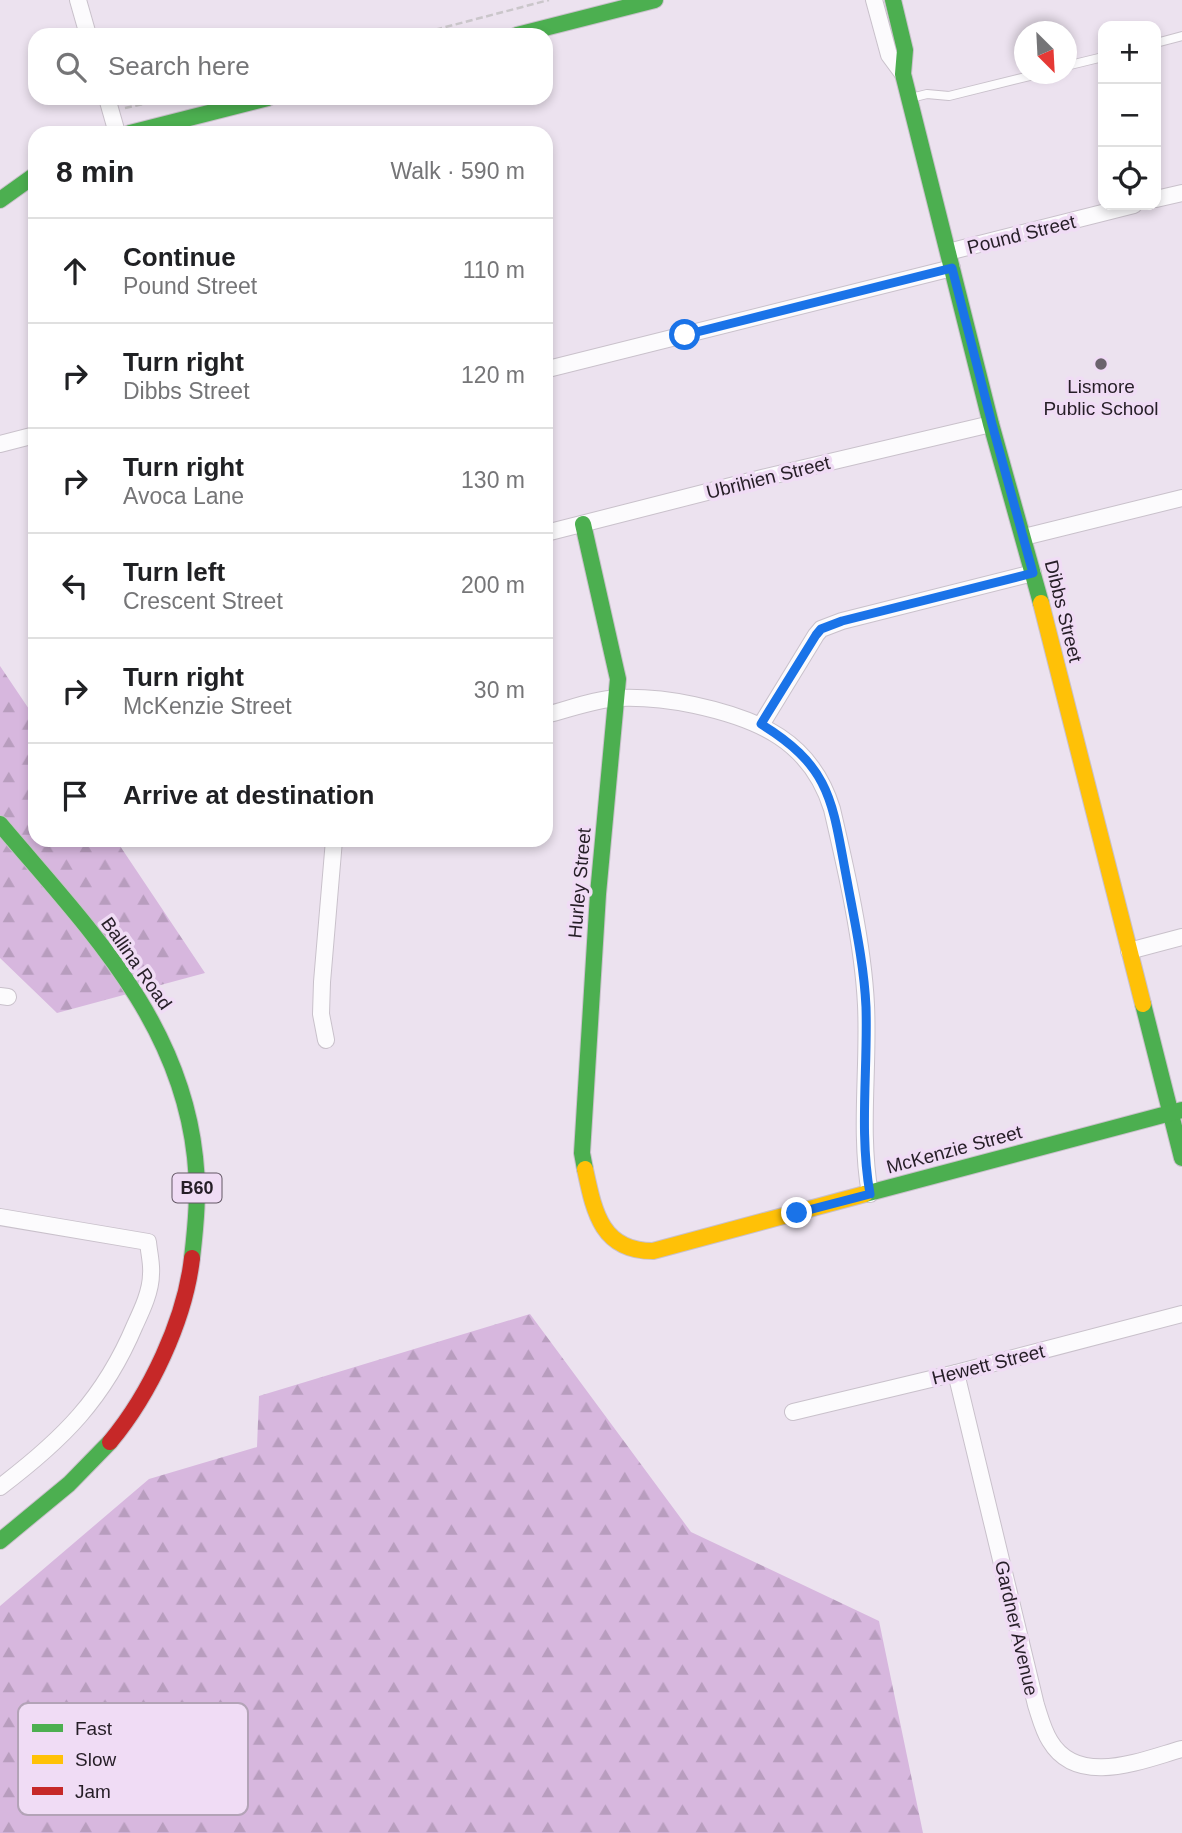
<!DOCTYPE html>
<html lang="en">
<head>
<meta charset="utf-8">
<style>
	:root { --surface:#fff; --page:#f2f2f2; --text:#202124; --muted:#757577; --line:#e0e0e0 }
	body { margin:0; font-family:Arial,sans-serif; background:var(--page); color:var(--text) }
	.controls { position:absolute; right:21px; top:21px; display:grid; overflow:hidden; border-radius:14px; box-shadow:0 4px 10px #0003 }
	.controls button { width:63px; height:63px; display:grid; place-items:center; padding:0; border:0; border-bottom:2px solid var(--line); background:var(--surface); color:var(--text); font:35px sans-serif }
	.compass { position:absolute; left:1014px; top:21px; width:63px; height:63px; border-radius:50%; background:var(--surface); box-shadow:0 4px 10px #0003; rotate:156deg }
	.stop { position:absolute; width:21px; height:21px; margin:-16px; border:5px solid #1a73e8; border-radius:50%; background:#fff }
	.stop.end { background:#1a73e8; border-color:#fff; box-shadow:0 2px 7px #0008 }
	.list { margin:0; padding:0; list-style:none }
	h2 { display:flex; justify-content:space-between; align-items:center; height:91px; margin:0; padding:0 28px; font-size:30px }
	h2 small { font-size:23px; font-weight:400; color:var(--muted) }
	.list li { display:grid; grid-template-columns:46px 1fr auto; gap:21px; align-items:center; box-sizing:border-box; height:105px; padding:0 28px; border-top:2px solid var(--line) }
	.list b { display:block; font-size:26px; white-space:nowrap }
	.list p { margin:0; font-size:23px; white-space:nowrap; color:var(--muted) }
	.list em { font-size:23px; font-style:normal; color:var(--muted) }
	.icon { flex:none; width:38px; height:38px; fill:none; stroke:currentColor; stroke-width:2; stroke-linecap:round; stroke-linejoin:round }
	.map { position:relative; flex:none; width:1182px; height:1833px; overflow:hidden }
	.search { position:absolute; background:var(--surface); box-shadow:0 4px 10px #0003; left:28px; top:28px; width:525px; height:77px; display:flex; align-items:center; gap:18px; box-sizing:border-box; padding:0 24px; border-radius:21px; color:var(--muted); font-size:26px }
	.panel { position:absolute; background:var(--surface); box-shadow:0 4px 10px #0003; left:28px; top:126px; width:525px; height:721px; border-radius:21px }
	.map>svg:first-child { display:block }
	.forest { fill:url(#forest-firs) }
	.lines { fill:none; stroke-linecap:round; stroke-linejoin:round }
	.lane-casing { stroke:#c9c1cb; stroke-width:10 }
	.street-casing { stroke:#c9c1cb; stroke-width:18 }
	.fast-casing { stroke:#c9c1cb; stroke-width:18 }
	.slow-casing { stroke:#c9c1cb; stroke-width:18 }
	.jam-casing { stroke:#c9c1cb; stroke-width:18 }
	.path { stroke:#cac6ca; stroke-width:2.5; stroke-dasharray:7 3.5; stroke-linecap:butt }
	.lane { stroke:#fcfbfd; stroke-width:8 }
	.street { stroke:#fcfbfd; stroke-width:16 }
	.fast { stroke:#4caf50; stroke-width:16 }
	.slow { stroke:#ffc107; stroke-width:16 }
	.jam { stroke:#c62828; stroke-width:16 }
	.route { stroke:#1a73e8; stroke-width:9 }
	.poi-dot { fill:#6b636d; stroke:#f0dcf5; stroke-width:2.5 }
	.labels { text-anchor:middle; stroke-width:7; stroke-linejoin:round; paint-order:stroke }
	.shield { fill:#f0dcf5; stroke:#635765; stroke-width:2 }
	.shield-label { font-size:18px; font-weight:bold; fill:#261e27 }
	.street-label { font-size:19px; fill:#261e27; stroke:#f0dcf5 }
	.poi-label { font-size:19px; fill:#261e27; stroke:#f0dcf5 }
	.key { fill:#f0dcf5; stroke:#b3a3b7; stroke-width:2 }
	.key-label { font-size:19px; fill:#261e27 }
</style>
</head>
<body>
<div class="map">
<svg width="1182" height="1833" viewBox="0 0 1182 1833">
	<defs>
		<pattern id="forest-firs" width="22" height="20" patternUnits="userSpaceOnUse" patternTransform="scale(1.75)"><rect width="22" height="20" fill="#d7b7de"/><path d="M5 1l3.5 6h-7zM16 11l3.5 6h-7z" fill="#b89dbe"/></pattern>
	</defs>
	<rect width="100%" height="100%" fill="#ece2ef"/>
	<g class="forest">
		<path d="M0 666 35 718V840H116L205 973 57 1013 0 958Z"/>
		<path d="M530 1314 691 1532 879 1621 923 1833H0V1606L149 1479 257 1447 259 1396Z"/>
	</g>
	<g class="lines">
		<defs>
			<g id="lane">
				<path d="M1156 43 1182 36"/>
				<path d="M1066 66 1103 57"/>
				<path d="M911 98 927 94 949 96 1038 74"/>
			</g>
			<g id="street">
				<path d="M78 0 88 35"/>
				<path d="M874 0 889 55 903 74"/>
				<path d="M107 98 117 133"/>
				<path d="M1156 199 1182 193"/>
				<path d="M948 252 1134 205"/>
				<path d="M552 368 952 268"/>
				<path d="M0 444 35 435"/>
				<path d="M546 533 762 478 991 424"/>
				<path d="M1024 537 1182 498"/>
				<path d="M546 715C570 709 595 699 619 698 645 697 670 700 694 705 759 719 811 741 832 809 846 869 863 943 866 1005 869 1068 859 1131 870 1194"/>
				<path d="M761 725 816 635 821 629 842 621 1033 573"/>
				<path d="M1129 951 1182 937"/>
				<path d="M0 996 8 997"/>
				<path d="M326 1040 321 1014 322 982 334 840"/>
				<path d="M0 1217 148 1242C149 1253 152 1264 151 1274 151 1291 142 1310 135 1325 104 1399 62 1440 0 1487"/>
				<path d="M956 1373 1036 1705C1040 1717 1043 1730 1050 1741 1078 1788 1142 1760 1182 1749"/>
				<path d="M793 1412 956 1373 1182 1314"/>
			</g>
			<g id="fast">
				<path d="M893 0 905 50 903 74 991 424 1041 603"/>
				<path d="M517 35 655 0"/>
				<path d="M130 133 268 98"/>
				<path d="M0 200 35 175"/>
				<path d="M583 524 618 679 598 894 582 1153 585 1169"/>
				<path d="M0 824C85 925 180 1018 195 1157 199 1191 196 1224 192 1258"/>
				<path d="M1143 1004 1182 1158"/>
				<path d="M865 1194 1182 1110"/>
				<path d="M0 1541 69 1484 110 1442"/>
			</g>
			<g id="slow">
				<path d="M1041 603 1143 1004"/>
				<path d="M585 1169C594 1211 601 1251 653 1251L865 1194"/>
			</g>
			<path id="jam" d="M110 1442C150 1394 185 1320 192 1258"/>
		</defs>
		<use href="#lane" class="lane-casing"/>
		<use href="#street" class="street-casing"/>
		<use href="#fast" class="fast-casing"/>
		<use href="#slow" class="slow-casing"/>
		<use href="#jam" class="jam-casing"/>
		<g class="path">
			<path d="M415 35 549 0"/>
			<path d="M125 108 170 98"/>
		</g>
		<use href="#lane" class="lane"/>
		<use href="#street" class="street"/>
		<use href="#fast" class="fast"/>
		<use href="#slow" class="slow"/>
		<use href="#jam" class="jam"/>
	</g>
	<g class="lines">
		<path class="route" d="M685 335 952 268 992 424 1033 573 842 621 821 629 816 635 761 724C831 767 832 801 846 875 854 919 864 963 866 1007 868 1069 859 1132 870 1194L797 1213"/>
	</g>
	<circle class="poi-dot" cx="1101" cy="364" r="7"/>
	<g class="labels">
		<rect class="shield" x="172.5" y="1173.5" width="49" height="29" rx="5"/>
		<g class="shield-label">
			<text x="197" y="1194">B60</text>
		</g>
		<g class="street-label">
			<text transform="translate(1021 234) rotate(-14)" y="7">Pound Street</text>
			<text transform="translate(768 477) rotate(-14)" y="7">Ubrihien Street</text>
			<text transform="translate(1064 611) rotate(76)" y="7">Dibbs Street</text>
			<text transform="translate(579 883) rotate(-85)" y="7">Hurley Street</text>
			<text transform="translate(137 963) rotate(55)" y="7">Ballina Road</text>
			<text transform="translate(954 1149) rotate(-15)" y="7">McKenzie Street</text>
			<text transform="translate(988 1364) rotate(-14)" y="7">Hewett Street</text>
			<text transform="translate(1017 1628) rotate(77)" y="7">Gardner Avenue</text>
		</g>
		<g class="poi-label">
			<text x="1101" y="393">Lismore<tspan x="1101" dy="22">Public School</tspan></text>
		</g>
	</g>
	<rect x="18" y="1703" width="230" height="112" rx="10" class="key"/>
	<rect x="32" y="1724" width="31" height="8" fill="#4caf50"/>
	<rect x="32" y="1755" width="31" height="9" fill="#ffc107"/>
	<rect x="32" y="1787" width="31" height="8" fill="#c62828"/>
	<g class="key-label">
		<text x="75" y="1735">Fast</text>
		<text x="75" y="1766">Slow</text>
		<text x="75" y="1798">Jam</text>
	</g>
</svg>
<div class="controls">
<button>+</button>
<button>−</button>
<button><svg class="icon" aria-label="locate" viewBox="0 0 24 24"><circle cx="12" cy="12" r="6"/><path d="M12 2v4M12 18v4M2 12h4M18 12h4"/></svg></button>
</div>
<svg class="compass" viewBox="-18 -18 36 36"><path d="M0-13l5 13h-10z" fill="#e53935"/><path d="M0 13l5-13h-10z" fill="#757577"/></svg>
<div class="stop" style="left:685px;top:335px"></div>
<div class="stop end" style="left:797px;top:1213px"></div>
<div class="search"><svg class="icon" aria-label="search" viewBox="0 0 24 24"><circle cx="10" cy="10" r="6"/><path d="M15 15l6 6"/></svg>Search here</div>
<section class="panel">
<h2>8 min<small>Walk · 590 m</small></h2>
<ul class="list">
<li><svg class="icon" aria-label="ahead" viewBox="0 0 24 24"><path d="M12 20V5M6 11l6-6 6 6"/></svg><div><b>Continue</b><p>Pound Street</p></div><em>110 m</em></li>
<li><svg class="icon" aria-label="right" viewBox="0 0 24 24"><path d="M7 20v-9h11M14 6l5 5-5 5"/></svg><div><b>Turn right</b><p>Dibbs Street</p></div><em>120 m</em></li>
<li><svg class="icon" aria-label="right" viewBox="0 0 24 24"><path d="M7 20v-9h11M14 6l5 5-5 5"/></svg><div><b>Turn right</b><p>Avoca Lane</p></div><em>130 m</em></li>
<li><svg class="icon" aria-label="left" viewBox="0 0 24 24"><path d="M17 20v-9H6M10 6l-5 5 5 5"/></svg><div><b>Turn left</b><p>Crescent Street</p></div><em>200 m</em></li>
<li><svg class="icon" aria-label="right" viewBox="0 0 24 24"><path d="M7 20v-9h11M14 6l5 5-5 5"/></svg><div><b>Turn right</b><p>McKenzie Street</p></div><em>30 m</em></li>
<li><svg class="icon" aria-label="arrive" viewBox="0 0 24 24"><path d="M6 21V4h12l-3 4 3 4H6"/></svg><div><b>Arrive at destination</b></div></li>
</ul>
</section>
</div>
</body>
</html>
